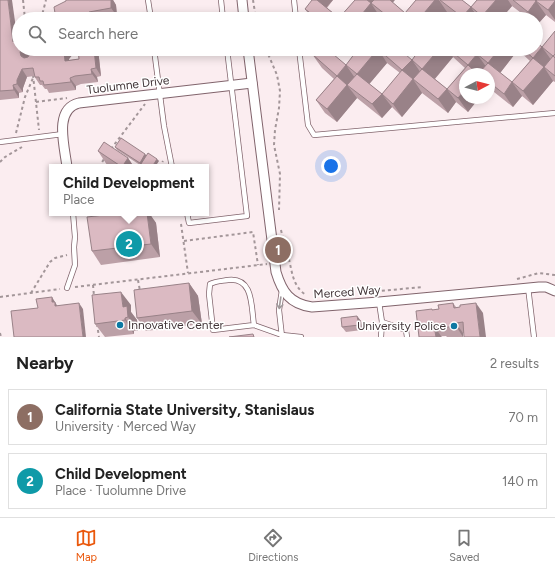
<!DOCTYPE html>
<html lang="en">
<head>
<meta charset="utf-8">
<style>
	:root { --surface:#fff; --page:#f2f2f2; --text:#222; --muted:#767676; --line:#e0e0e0; --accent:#ea580c }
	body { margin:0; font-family:Figtree,sans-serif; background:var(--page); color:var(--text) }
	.compass { position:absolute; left:459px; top:68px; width:36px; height:36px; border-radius:50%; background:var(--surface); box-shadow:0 2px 10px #0003; rotate:83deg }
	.you { position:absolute; left:331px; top:166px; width:14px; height:14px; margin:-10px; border:3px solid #fff; border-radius:50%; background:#1a73e8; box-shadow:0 0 0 6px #1a73e833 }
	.badge { display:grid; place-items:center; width:26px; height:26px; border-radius:50%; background:var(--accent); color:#fff; font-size:13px; font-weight:700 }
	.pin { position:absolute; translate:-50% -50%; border:2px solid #fff; box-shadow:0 1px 4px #0006 }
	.popup { position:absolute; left:49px; top:164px; width:160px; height:52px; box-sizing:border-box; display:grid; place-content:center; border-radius:0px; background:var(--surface); filter:drop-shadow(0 1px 3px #0005); font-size:13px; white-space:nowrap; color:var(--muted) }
	.popup b { font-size:15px; color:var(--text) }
	.popup::after { content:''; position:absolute; left:50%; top:100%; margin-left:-8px; border:8px solid transparent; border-top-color:var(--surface) }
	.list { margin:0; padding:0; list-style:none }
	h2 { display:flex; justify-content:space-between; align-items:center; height:52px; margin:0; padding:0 16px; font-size:17px }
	h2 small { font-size:13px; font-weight:400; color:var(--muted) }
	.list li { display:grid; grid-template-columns:26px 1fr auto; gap:12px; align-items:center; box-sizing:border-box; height:56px; margin:0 8px 8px; padding:0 8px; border:1px solid var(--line); border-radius:0px }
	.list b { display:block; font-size:15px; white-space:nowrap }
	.list p { margin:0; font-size:13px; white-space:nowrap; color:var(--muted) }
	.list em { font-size:13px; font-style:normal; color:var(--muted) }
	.icon { flex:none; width:22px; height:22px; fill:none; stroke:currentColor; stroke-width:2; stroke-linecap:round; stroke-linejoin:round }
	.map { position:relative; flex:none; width:555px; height:337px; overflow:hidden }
	.search { position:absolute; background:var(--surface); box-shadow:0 2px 10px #0003; left:12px; right:12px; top:12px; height:44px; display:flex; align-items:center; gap:10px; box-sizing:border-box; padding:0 14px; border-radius:22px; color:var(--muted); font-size:15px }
	.sheet { height:180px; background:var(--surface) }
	nav { display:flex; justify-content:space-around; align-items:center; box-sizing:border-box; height:56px; border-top:1px solid var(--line); background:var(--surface); font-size:11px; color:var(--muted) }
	nav a { display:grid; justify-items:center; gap:2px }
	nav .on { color:var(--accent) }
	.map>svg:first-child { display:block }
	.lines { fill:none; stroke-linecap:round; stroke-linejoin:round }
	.service-casing { stroke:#81646c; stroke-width:6 }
	.minor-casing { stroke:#81646c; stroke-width:11 }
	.path { stroke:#a39699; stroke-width:2; stroke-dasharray:3 3; stroke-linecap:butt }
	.service { stroke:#fff; stroke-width:4.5 }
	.minor { stroke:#fff; stroke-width:9 }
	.wall { fill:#bca0a7; fill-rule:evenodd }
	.shaded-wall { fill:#998288 }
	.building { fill:#dbbac2; stroke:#998288; fill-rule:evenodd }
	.oneway { stroke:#a19a9c }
	.poi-dot { fill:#0b79a3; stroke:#fff; stroke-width:1.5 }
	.labels { text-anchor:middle; stroke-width:3; stroke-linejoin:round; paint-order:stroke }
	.street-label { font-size:12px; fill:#433639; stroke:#fff }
	.poi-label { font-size:12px; fill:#433639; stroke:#fff; text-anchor:start }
</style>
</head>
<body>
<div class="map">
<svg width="555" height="337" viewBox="0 0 555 337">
	<rect width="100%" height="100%" fill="#fbedf0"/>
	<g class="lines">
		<defs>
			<g id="service">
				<path d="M148 0 151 19"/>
				<path d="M221 0 223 19"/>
				<path d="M294 0 296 19"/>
				<path d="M154 49 164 126 172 167"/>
				<path d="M299 49 308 125 314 135 555 113"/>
				<path d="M0 142 63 134"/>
				<path d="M187 213 189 223 247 216 227 49"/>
				<path d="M528 287 534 337"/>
				<path d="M67 288 75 265 74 247 75 237 73 213H74"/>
				<path d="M282 290 279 310 282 337"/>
				<path d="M379 302 382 322 381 337"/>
				<path d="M382 322 406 330 407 337"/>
				<path d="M254 325 213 330 209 294 210 284C216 281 222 281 228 280 254 277 251 307 254 325L282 335 301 337"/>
			</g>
			<g id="minor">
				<path d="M242 0 244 19"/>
				<path d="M248 49 276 272C282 292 290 304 312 307L379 302 539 287H546L555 291"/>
				<path d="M67 167C65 148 53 109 79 103L252 83"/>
			</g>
		</defs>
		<use href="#service" class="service-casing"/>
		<use href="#minor" class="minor-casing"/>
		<g class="path">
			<path d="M23 0 25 19"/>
			<path d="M253 0 256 19"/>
			<path d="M41 19 46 0"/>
			<path d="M18 20H19"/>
			<path d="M266 49 277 75 280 91 279 108 275 130 274 145 280 174 279 210"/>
			<path d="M33 75 39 130"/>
			<path d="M36 102 67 98"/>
			<path d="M16 133 25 97 33 78"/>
			<path d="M111 149 145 104"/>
			<path d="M0 162 5 157 22 147"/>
			<path d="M99 167 104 159"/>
			<path d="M159 167 163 161"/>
			<path d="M181 224 188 273"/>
			<path d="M281 230C283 239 286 247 288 255 292 270 292 286 306 295"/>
			<path d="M184 241 253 232 258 265"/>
			<path d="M517 279 539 273 555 275"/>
			<path d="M138 280 140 291"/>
			<path d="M93 285 94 296"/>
			<path d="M75 287 267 264"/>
			<path d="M31 293 50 262 55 258 67 255"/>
			<path d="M358 293 423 287"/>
			<path d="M0 297 60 289"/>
			<path d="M97 324 99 337"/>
			<path d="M0 333 1 337"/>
		</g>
		<use href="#service" class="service"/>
		<use href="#minor" class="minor"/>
	</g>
	<g class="wall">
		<path d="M0 0 17 40 19 49H25L29 55 27 57H28L30 54V49H98L101 76 97 77 98 82 81 84 76 86V90L49 93 47 89H45L42 85H40L34 76 27 77 23 88V92L19 93V98L0 100ZM78 53 79 59 69 60V59L73 54Z"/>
		<path d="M66 0H113L116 5 117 16 100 19H56L66 1Z"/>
		<path d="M311 0H333L327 8 339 18 355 0 393 3 405 13 416 0H462L471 7 479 19H456L447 12 440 19H383L380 17 378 19H312L305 9 312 1Z"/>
		<path d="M477 0H535L536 1 555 0V22L546 15 537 25 536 24V19H529L512 6 501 19H479L471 7Z"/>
		<path d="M555 31V82L553 81 533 105 522 96 512 82 522 96 513 107 489 88V74H465V98H479L468 112 456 102 447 89 465 68 453 57 435 79 447 89 456 102 448 113 422 93 414 81 422 93 402 117 392 107 382 94 400 73 387 63 369 84 382 94 392 107 382 118 357 98 337 122 325 113 316 100 334 79 322 68 312 54 346 65 377 49 412 60 420 49H471L477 54 481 49H536L542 47ZM518 50 530 61 512 82 500 73Z"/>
		<path d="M115 147 146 155 159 161 140 165 117 150Z"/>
		<path d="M98 151 128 158 134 167H111L107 165Z"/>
		<path d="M121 213H149L156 223 160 257 101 265 92 251Z"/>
		<path d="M189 283 198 296 202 324 146 331 137 318Z"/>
		<path d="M453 303 456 307 483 313 464 333H463V337H447L446 336 419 337 433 310 439 309Z"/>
		<path d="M131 305V312L137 320 138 331H134V334L105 337 95 324Z"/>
		<path d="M357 316 361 321 362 330 346 332 342 327Z"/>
	</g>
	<g class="shaded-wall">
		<path d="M8 0H12L19 50 13 42Z"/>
		<path d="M111 0H113L116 5 117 16 111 8Z"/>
		<path d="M315 0H333L323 11Z"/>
		<path d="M365 0H376L371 3 380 17 378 19H358Z"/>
		<path d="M386 0H395L390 6Z"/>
		<path d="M434 0H439L447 12 440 19H419Z"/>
		<path d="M496 0H508L512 6 501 19H484L482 16Z"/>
		<path d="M536 1 546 15 537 25 536 23V19H533L528 12Z"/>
		<path d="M555 1V20L548 10Z"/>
		<path d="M471 7 479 19H463L462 17Z"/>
		<path d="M89 12 94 19H90Z"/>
		<path d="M405 13 410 19H399Z"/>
		<path d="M542 47 552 61 544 67 553 81 533 105 523 91 533 58Z"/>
		<path d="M22 49H25L29 55 26 59 21 56 20 52Z"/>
		<path d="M65 49H70L73 54 69 59 70 69 65 61 64 51Z"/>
		<path d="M94 49H98L101 76 96 68Z"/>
		<path d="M378 49 387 63 366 88 357 74Z"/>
		<path d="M439 49H447L453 57 432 82 422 69Z"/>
		<path d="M499 49H517L518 50 497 77 488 63Z"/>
		<path d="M477 54 487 68 481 74H475L468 65Z"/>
		<path d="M412 60 421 73 413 79 422 93 402 117 393 104 402 70Z"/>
		<path d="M346 65 355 78 347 85 357 98 337 122 327 109 337 76Z"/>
		<path d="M22 69 27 77 23 88V92L17 84V80Z"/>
		<path d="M91 69 97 77 98 82 92 74Z"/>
		<path d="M70 78 76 86V90L71 82Z"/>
		<path d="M512 82 522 96 513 107 504 94Z"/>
		<path d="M13 85 19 93V98L14 90Z"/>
		<path d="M447 89 456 102 448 113 438 99Z"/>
		<path d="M465 90V98H479L468 112 458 98Z"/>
		<path d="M382 94 392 107 382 118 372 104Z"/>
		<path d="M145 154 147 156 141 166 140 163Z"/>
		<path d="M128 158 134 167H122Z"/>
		<path d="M157 159 159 161 155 167H152Z"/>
		<path d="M147 213H149L156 223 160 257 151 244Z"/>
		<path d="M189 283 198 296 202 324 192 311Z"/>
		<path d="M121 292 131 305V312L137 320 138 331 128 317 123 307Z"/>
		<path d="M52 297 58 307 59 312 52 302Z"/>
		<path d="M79 303 83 309 86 337H83Z"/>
		<path d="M476 303 483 313 486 337H480Z"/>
		<path d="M357 316 361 321 362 330 359 325Z"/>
		<path d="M125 318 134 331V334L125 320Z"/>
		<path d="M456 323 463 333V337L456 326Z"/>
		<path d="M434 326 441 336 442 337H436Z"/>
	</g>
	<g class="building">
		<path d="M0 0H8L13 42 16 39 19 42V49H22L20 52 21 56 24 58 28 57 30 54V49H65L64 51 65 61 79 59 78 49H94L96 68 91 69 92 74 75 76 70 78 71 82 44 85 43 81H40L39 77H35L33 68 22 69 17 80V84L13 85 14 90 0 91Z"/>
		<path d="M66 0H111V8L89 12 90 19H56L54 7 66 1Z"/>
		<path d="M312 0H317L339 18V19H318L305 9Z"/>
		<path d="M355 0H367L371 3 374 0H390L405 13 399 19H391L371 3 358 19H341L339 18Z"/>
		<path d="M416 0H435L419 19H413L405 13Z"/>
		<path d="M440 0H462L471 7 462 17Z"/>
		<path d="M477 0H496L482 16 471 7Z"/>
		<path d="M513 0H535L536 1 528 12Z"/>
		<path d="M537 0H555V1L548 10 536 1Z"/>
		<path d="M555 31V54L553 56 542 47Z"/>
		<path d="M536 42 542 47 533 58 523 49H536Z"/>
		<path d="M317 49H327L346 65 358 49H378L357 74 382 94 372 104 347 85 327 109 316 100 337 76 312 54ZM346 65 357 74 347 85 337 76Z"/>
		<path d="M378 49H399L412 60 402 70 413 79 393 104 382 94 402 70Z"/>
		<path d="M420 49H439L422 69 447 89 438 99 413 79 422 69 412 60Z"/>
		<path d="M449 49H471L477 54 481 49H499L488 63 512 82 504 94 489 82V74H478L488 63 477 54 468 65 478 74H465V90L458 98 447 89 468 65Z"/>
		<path d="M553 56 555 58V76L544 67Z"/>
		<path d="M533 58 544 67 523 91 512 82Z"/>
		<path d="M121 138 145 154 140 163 115 147Z"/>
		<path d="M104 142 128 158 122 167 98 151Z"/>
		<path d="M148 153 157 159 152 167H139Z"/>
		<path d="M121 213H147L151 244 92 251 87 217Z"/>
		<path d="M189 283 192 311 137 318 134 290Z"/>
		<path d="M121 292 123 307 127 306 128 317 125 318V320L95 324 92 295Z"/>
		<path d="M52 297V302H55V306L79 303 83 337H14L11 311 38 308 36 299Z"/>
		<path d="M453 303 454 308 460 307V305L476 303 480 337H464L463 322 456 323V326L441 328 440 326H434L436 337H419L416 311 432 309V310L439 309 438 305Z"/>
		<path d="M357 316 359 325 342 327 341 318Z"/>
		<path d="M253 334 254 337H229Z"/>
	</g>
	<defs><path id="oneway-shaft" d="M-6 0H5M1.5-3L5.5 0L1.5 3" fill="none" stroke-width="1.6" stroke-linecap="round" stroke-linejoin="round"/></defs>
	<use class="oneway" href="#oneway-shaft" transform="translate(280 303) rotate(98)"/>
	<g class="poi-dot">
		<circle cx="120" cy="325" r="4"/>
		<circle cx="454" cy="326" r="4"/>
	</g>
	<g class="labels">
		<g class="street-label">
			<text transform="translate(128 85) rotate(-7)" y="4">Tuolumne Drive</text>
			<text transform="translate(347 292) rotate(-4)" y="4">Merced Way</text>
		</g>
		<g class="poi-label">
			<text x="128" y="329">Innovative Center</text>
			<text x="446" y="330" text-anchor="end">University Police</text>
		</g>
	</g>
</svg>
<svg class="compass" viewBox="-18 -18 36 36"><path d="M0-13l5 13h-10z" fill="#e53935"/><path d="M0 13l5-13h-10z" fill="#767676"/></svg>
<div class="you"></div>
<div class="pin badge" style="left:278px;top:250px;background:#8d6e63">1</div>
<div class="pin badge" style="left:129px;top:244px;background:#0f9aa8">2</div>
<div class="popup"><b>Child Development</b>Place</div>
<div class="search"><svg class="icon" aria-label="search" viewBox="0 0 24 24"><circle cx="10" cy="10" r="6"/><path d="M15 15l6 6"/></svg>Search here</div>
</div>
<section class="sheet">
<h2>Nearby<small>2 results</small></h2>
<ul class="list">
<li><span class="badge" style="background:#8d6e63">1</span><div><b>California State University, Stanislaus</b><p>University · Merced Way</p></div><em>70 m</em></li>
<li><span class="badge" style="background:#0f9aa8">2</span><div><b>Child Development</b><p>Place · Tuolumne Drive</p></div><em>140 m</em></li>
</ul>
</section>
<nav>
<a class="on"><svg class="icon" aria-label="map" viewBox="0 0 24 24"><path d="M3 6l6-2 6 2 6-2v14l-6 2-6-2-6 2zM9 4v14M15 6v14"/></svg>Map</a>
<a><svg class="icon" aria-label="directions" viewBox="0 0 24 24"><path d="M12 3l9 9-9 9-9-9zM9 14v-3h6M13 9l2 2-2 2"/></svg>Directions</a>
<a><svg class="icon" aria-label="saved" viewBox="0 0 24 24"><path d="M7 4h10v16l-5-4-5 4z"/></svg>Saved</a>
</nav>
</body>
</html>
